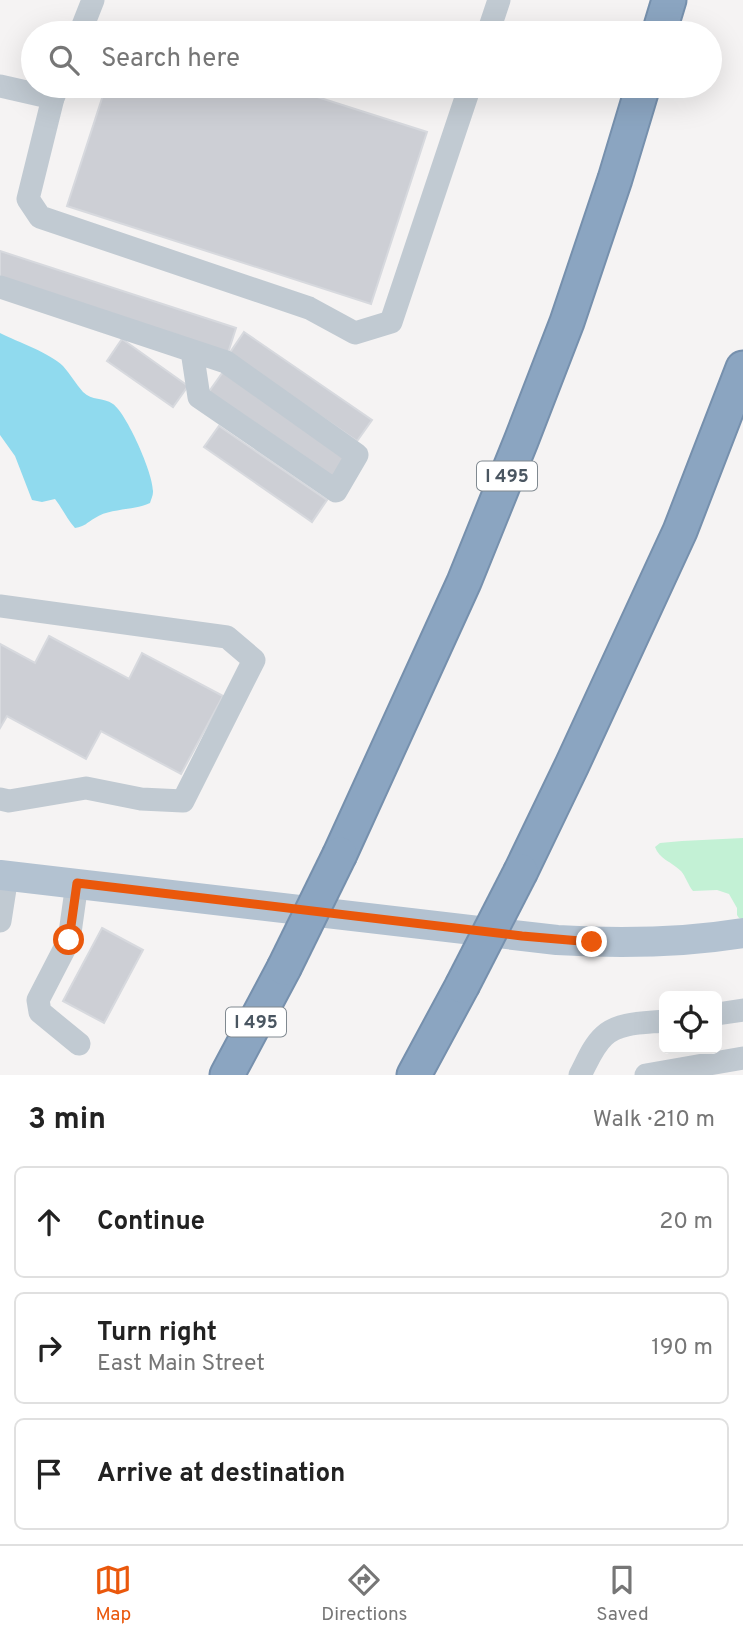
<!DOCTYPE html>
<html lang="en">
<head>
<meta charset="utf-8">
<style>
	:root { --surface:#fff; --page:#f6f6f6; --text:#222; --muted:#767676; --line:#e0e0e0; --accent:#ea580c }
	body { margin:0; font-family:Overpass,sans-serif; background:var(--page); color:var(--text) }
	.controls { position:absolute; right:21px; bottom:21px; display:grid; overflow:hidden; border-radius:10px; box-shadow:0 7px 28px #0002 }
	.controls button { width:63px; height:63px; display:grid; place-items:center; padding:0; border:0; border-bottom:2px solid var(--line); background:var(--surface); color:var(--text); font:35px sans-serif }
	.stop { position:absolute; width:21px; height:21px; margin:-16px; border:5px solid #ea580c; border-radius:50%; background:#fff }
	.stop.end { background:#ea580c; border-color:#fff; box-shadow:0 2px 7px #0008 }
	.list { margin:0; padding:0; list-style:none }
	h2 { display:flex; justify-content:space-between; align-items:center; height:91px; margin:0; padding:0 28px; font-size:30px }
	h2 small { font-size:23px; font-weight:400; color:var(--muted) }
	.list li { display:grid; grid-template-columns:46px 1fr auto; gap:21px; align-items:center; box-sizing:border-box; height:112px; margin:0 14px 14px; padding:0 14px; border:2px solid var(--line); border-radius:10px }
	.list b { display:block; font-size:26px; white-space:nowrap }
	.list p { margin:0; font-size:23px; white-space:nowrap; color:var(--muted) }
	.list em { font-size:23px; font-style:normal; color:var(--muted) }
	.icon { flex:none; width:38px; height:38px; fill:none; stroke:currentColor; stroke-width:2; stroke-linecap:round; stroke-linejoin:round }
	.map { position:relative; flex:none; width:743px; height:1075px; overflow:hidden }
	.search { position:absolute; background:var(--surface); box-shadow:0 7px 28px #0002; left:21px; right:21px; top:21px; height:77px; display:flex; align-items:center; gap:18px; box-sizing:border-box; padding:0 24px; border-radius:38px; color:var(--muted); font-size:26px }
	.sheet { height:469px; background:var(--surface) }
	nav { display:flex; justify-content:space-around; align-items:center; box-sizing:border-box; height:98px; border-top:2px solid var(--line); background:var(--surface); font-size:19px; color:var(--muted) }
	nav a { display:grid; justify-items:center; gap:4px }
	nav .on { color:var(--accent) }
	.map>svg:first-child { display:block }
	.green { fill:#c3f1d5 }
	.water { fill:#90daee }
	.building { fill:#cdcfd5; stroke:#d7d9de; stroke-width:2 }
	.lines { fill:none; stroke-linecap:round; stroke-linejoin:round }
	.highway-casing { stroke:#7690ad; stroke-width:37 }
	.minor { stroke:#c1cad2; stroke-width:23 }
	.major { stroke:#b3c2d1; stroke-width:30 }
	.highway { stroke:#8ba5c1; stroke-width:33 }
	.highway-bridge-casing { stroke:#7690ad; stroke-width:37; stroke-linecap:butt }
	.highway-bridge { stroke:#8ba5c1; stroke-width:33 }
	.route { stroke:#ea580c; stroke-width:9 }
	.labels { text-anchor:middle; stroke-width:6; stroke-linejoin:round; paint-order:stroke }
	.shield { fill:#fff; stroke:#808990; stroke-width:2 }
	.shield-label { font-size:18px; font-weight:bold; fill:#4a5661 }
</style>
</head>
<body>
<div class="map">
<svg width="743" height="1075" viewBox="0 0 743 1075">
	<rect width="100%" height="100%" fill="#f5f3f3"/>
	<path class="green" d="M743 838V919L739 918 737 915V908L729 894 717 890 693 891C688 885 686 877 681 871 672 862 659 859 655 847L660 843 682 841Z"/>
	<path class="water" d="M0 333C18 342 50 353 63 366 70 374 76 384 83 392 92 401 103 397 113 404 127 414 154 475 153 492 153 496 151 499 150 503 132 511 110 508 95 518 86 523 86 526 75 528 67 519 62 508 55 499L42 502 32 500 15 456 0 435Z"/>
	<g class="building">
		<path d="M106 86H283L427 132 371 304 67 206Z"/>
		<path d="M0 251 236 328 228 353 0 278Z"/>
		<path d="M244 332 372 420 357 441 229 354Z"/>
		<path d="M122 339 188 386 173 407 107 361Z"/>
		<path d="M223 372 348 459 333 480 208 393Z"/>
		<path d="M219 426 327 500 312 522 204 447Z"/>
		<path d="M49 636 129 679 142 653 223 696 181 774 101 731 86 759 7 716 0 728V644L35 663Z"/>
		<path d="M102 928 143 950 104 1023 63 1001Z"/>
	</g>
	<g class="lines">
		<defs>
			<g id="highway">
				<path d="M659 33 669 0"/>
				<path d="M340 854 464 582 521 441 567 322 615 179 643 86"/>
				<path d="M521 871 572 765 680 531 743 368"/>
				<path d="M227 1075 284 968"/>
				<path d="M414 1075 462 986"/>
			</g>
		</defs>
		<use href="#highway" class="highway-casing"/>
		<g class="minor">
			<path d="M80 33 93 0"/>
			<path d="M488 33 499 0"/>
			<path d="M0 86 53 98"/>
			<path d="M58 86 53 98 28 199 40 217 309 308 355 333 391 322 470 86"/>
			<path d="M0 287 226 362 357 455 336 491 199 397 192 351"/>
			<path d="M0 606 227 637 254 660 183 801 141 799 86 788 9 801 0 799"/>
			<path d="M77 883 69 940 38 1000 40 1012 79 1044"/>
			<path d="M0 921 7 876"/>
			<path d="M717 1014 743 1010"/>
			<path d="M580 1075C587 1062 593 1046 604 1036 619 1022 645 1023 664 1021"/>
			<path d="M646 1075 743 1058"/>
		</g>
		<path class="major" d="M0 875 557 940C620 944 681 943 743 933"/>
		<use href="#highway" class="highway"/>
		<defs>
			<g id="highway-bridge">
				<path d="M284 968 340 854"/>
				<path d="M462 986 521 871"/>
			</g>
		</defs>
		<use href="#highway-bridge" class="highway-bridge-casing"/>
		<use href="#highway-bridge" class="highway-bridge"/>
	</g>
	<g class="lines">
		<path class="route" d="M69 940 77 883 522 936 592 942"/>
	</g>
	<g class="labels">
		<g class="shield">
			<rect x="477" y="461.5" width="60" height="29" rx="5"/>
			<rect x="226" y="1007.5" width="60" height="29" rx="5"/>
		</g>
		<g class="shield-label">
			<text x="507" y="482">I 495</text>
			<text x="256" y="1028">I 495</text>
		</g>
	</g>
</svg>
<div class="controls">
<button><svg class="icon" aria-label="locate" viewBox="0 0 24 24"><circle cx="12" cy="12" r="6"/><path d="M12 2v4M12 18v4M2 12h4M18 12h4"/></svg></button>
</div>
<div class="stop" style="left:69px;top:940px"></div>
<div class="stop end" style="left:592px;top:942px"></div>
<div class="search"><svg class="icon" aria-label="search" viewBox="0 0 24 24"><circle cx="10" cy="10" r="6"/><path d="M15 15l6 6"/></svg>Search here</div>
</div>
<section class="sheet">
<h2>3 min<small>Walk · 210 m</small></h2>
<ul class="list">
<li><svg class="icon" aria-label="ahead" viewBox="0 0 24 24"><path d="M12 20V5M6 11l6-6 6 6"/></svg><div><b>Continue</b></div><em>20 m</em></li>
<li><svg class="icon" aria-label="right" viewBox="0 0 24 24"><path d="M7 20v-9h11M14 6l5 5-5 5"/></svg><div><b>Turn right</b><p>East Main Street</p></div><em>190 m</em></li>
<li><svg class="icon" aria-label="arrive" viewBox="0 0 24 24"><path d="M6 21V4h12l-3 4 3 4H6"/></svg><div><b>Arrive at destination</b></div></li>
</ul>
</section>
<nav>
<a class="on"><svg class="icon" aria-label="map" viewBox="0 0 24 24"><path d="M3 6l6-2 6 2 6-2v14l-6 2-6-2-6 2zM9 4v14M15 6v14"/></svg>Map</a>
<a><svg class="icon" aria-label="directions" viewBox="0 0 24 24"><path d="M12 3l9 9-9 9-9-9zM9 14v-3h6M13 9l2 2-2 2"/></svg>Directions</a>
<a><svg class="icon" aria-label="saved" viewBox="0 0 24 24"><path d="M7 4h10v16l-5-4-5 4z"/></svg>Saved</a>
</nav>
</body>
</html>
